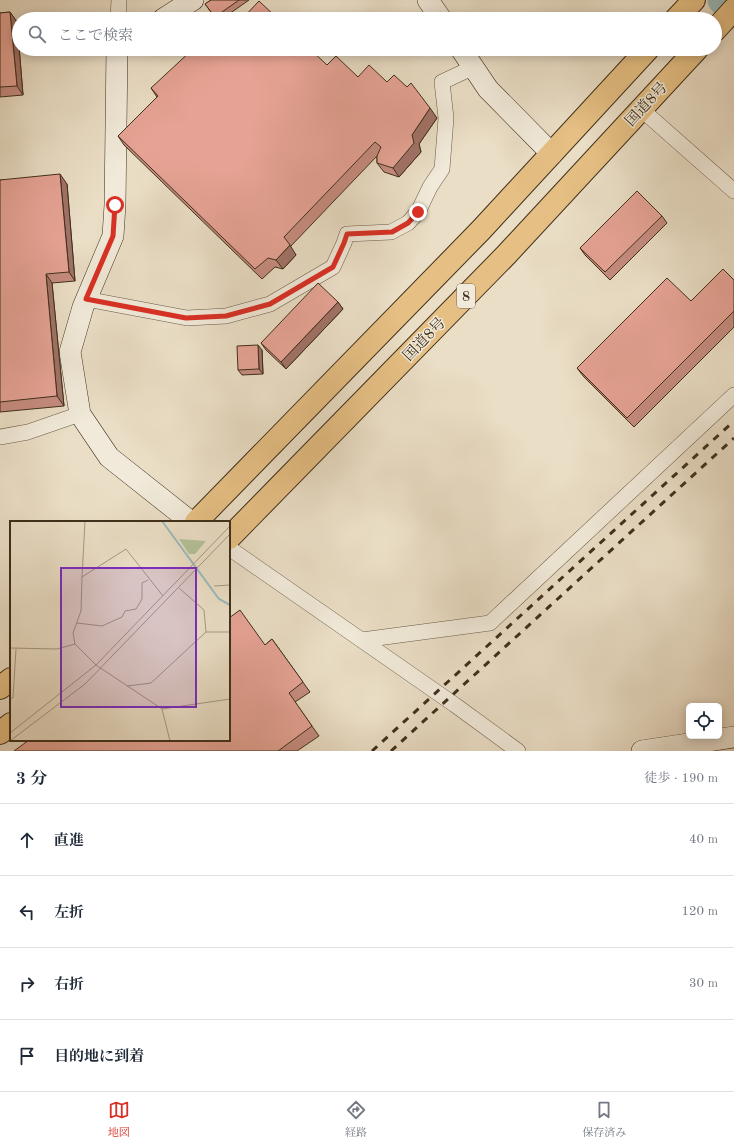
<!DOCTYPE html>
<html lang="ja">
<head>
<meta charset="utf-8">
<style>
	:root { --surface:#fff; --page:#f6f6f7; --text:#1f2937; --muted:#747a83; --line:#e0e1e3; --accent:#d93025 }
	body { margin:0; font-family:"Old Standard TT","Noto Serif JP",serif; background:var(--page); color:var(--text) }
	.controls { position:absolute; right:12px; bottom:12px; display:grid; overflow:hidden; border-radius:6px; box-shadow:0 2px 10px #0003 }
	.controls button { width:36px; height:36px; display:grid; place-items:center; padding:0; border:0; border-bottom:1px solid var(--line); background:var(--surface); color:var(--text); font:20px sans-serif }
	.stop { position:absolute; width:12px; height:12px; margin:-9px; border:3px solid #d93025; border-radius:50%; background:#fff }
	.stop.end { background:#d93025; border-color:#fff; box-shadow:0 1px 4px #0008 }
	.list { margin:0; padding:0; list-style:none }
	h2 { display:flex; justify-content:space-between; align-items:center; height:52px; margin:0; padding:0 16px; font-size:17px }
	h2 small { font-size:13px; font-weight:400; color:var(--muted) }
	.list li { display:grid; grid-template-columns:26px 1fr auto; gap:12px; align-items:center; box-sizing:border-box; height:72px; padding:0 16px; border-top:1px solid var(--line) }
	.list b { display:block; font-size:15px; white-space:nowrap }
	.list em { font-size:13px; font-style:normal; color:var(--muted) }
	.icon { flex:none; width:22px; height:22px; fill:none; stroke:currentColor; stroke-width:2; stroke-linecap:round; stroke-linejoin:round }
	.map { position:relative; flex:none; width:734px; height:751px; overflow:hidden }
	.search { position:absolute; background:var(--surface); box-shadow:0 2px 10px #0003; left:12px; right:12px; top:12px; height:44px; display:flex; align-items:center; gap:10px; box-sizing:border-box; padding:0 14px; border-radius:22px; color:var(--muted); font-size:15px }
	.sheet { height:340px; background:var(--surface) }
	nav { display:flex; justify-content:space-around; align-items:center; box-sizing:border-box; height:56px; border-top:1px solid var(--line); background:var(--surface); font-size:11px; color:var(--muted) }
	nav a { display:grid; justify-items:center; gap:2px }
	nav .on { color:var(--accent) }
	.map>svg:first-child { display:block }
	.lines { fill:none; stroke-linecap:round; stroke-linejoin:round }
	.river { stroke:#9abbbd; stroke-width:29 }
	.street-casing { stroke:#6a5b46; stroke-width:16 }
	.secondary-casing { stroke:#3f2f1b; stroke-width:22 }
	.highway-casing { stroke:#3f2f1b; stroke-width:24 }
	.street { stroke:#f1eada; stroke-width:15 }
	.secondary { stroke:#f1eada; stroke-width:21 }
	.highway { stroke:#e5bf83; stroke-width:22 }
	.rail { stroke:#3f2f1b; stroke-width:3; stroke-dasharray:7 7; stroke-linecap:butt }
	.wall { fill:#c68c80; stroke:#3f2f1b }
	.shaded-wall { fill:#a17268; stroke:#3f2f1b }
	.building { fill:#e6a395; stroke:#3f2f1b }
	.route { stroke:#d93025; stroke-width:5 }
	.labels { text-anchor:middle; stroke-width:3; stroke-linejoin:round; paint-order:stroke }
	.shield { fill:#f1eada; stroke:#746754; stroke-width:1 }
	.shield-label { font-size:14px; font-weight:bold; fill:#3f2f1b }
	.street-label { font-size:15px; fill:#3f2f1b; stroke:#f1eada }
	.inset-river { fill:none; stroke:#9abbbd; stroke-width:2 }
	.inset-road { fill:none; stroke:#a69882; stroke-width:1 }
	.view { fill:#7b2cbf; fill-opacity:0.15; stroke:#7b2cbf; stroke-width:2 }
	.inset-edge { fill:none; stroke:#3f2f1b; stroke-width:2 }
</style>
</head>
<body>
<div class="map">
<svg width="734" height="751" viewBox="0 0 734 751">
	<rect width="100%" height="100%" fill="#eadec6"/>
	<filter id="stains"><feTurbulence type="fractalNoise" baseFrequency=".005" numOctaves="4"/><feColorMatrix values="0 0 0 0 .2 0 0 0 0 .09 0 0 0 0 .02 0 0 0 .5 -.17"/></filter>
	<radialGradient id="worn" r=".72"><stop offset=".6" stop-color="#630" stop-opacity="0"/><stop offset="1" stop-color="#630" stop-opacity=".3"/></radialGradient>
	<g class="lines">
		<path class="river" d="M722 0 734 14"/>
		<defs>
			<g id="street">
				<path d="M118 19 119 0"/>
				<path d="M641 109 734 191"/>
				<path d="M86 299 187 318 226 316 270 304 333 267 344 243 347 234 391 232 408 223 418 212 430 187 442 169 446 118 442 82 474 67"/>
				<path d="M0 437 28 432 80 414"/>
				<path d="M229 548 455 705 518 751"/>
				<path d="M362 640 490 623 734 395"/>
			</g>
			<g id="secondary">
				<path d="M428 0 441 19"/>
				<path d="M163 19 193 0"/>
				<path d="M117 49 115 205 113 236 83 307 70 352 80 414 109 457 191 522"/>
				<path d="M461 49 488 89 552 154"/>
				<path d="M642 751 734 737"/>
			</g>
			<g id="highway">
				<path d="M676 19 694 0"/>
				<path d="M715 30 734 9"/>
				<path d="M196 522 481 230 648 49"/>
				<path d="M229 538 507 254 697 49"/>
				<path d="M0 688 11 679"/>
				<path d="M0 733 11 724"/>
			</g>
		</defs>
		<use href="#street" class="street-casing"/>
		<use href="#secondary" class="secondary-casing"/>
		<use href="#highway" class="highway-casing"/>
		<use href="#street" class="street"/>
		<use href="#secondary" class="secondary"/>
		<use href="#highway" class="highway"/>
		<g class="rail">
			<path d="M372 751 734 421"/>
			<path d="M391 751 734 438"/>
		</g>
	</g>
	<g class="wall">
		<path d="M211 0H249L222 19H216L205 4Z"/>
		<path d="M10 12 17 22 23 95 0 97V13Z"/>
		<path d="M327 65 358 77 387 82 437 118 419 144 421 152 399 177 384 172 377 163V156L290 247 296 255 283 269 275 267 262 279 124 145 118 136 157 97 151 88Z"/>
		<path d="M0 180 67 184 75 281 52 283 64 406 0 412Z"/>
		<path d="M662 216 667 223 610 280 585 255 580 248Z"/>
		<path d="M734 280V327L634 427 584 377 577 368 691 301Z"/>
		<path d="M338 302 343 309 286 369 266 350 261 343Z"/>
		<path d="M262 350 263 374 242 375 238 370Z"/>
		<path d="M272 639 310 692 295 702 319 736 297 751H14L265 645Z"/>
	</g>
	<g class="shaded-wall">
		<path d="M10 12 17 22 23 95 17 86Z"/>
		<path d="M430 108 437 118 419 144 421 152 399 177 393 168 412 135Z"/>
		<path d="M60 174 67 184 75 281 69 272Z"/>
		<path d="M290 245 296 255 283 269 276 260Z"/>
		<path d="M46 274 52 283 64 406 57 396Z"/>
		<path d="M338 302 343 309 286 369 281 362Z"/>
		<path d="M258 345 262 350 263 374 259 369Z"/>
	</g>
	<g class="building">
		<path d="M211 0H239L215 17 205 4Z"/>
		<path d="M259 1 278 19H242Z"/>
		<path d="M10 12 17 86 0 87V13Z"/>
		<path d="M193 49H310L327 65 336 56 358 77 369 65 387 82 394 75 407 87 411 83 430 108 412 135 414 143 393 168 377 163V156L381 147 375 142 284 237 290 245 276 260 268 258 255 269 118 136 158 96 151 88Z"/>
		<path d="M60 174 69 272 46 274 57 396 0 402V180Z"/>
		<path d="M637 191 662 216 605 272 580 248Z"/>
		<path d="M723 269 734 280V311L627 418 577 368 667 278 691 301Z"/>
		<path d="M318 283 338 302 281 362 261 343Z"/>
		<path d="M258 345 259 369 238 370 237 346Z"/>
		<path d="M240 610 265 645 272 639 303 682 289 693 312 726 278 751H14L29 740H229V618Z"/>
	</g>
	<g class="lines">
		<path class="route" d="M115 205 113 236 86 299 186 318 226 316 270 304 333 267 344 243 347 234 392 232 408 223 418 212"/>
	</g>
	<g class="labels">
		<rect class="shield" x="457" y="284" width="18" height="24" rx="3"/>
		<g class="shield-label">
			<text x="466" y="301">8</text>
		</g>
		<g class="street-label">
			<text transform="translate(646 104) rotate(-47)" y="5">国道8号</text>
			<text transform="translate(424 339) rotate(-46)" y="5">国道8号</text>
		</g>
	</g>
	<g transform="translate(10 521)">
		<rect width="220" height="220" fill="#eadec6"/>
		<path d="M169 18 196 20 185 33H179Z" fill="#b4c298"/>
		<path class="inset-river" d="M152 0 209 78 220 84"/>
		<path class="inset-road" d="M72 56 75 0M204 65 220 64M169 67 194 89 196 111M153 75 116 28 72 56 71 90 63 112 65 123 86 144 152 188 220 178M67 102 92 105 112 96 115 90 126 88 132 78V62L138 59M0 127 47 128 65 123M117 165 141 162 196 111H220M0 177H3L6 128M152 188 160 220M0 212 86 144 220 5M0 220 75 163 220 13"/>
		<path class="view" d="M51 47H186V186H51Z"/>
		<rect width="220" height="220" class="inset-edge"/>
	</g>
	<rect width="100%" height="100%" filter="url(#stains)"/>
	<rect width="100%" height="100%" fill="url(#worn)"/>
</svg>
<div class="controls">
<button><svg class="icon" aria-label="locate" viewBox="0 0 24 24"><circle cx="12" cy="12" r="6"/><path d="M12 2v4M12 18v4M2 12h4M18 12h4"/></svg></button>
</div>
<div class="stop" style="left:115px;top:205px"></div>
<div class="stop end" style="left:418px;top:212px"></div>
<div class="search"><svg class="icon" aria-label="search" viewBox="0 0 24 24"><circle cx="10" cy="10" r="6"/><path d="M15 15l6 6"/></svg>ここで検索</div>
</div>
<section class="sheet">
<h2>3 分<small>徒歩 · 190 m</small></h2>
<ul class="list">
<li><svg class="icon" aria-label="ahead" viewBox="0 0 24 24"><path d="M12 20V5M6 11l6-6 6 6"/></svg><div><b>直進</b></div><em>40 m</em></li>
<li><svg class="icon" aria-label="left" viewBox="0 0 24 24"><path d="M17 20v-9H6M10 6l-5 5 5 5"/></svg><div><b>左折</b></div><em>120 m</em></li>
<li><svg class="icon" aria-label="right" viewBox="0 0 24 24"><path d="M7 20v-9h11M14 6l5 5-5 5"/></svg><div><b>右折</b></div><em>30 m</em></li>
<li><svg class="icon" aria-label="arrive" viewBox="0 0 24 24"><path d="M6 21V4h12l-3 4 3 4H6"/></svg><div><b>目的地に到着</b></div></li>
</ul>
</section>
<nav>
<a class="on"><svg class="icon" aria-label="map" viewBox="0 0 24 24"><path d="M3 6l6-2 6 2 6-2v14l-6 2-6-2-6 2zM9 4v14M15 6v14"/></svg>地図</a>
<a><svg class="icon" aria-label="directions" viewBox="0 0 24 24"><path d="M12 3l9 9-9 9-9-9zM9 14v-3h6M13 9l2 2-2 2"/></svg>経路</a>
<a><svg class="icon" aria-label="saved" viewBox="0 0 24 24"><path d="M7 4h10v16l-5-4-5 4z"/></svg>保存済み</a>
</nav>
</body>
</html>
